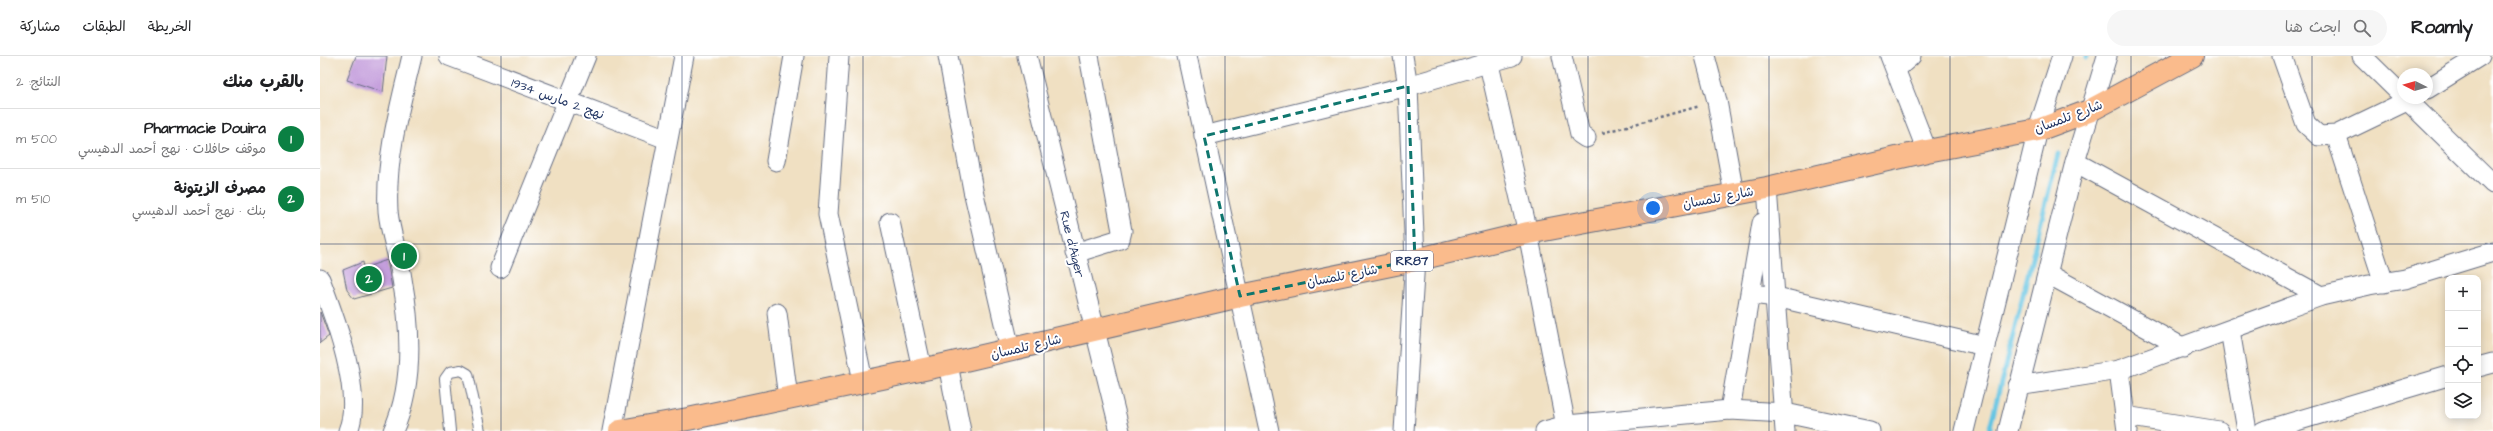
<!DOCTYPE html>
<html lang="ar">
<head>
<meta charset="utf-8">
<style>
	:root { --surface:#fff; --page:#f6f6f6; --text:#202124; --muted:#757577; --line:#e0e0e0; --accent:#0b8043 }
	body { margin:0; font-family:"Architects Daughter","Playpen Sans Arabic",sans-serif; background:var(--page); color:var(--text); direction:rtl }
	.controls { position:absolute; right:12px; bottom:12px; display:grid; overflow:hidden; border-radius:8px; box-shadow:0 2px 10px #0003 }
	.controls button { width:36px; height:36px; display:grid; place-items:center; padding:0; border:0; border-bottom:1px solid var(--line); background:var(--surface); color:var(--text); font:20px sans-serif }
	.compass { position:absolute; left:2077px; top:12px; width:36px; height:36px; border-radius:50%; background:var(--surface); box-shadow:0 2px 10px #0003; rotate:275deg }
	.you { position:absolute; left:1333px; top:152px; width:14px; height:14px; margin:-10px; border:3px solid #fff; border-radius:50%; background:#1a73e8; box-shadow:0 0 0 6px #1a73e833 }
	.badge { display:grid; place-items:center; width:26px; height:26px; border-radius:50%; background:var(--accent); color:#fff; font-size:13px; font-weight:700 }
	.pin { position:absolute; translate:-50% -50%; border:2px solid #fff; box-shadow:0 1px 4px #0006 }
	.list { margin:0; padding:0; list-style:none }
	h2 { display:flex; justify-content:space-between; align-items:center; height:52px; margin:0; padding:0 16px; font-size:17px }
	h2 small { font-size:13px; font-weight:400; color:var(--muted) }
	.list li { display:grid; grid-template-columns:26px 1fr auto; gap:12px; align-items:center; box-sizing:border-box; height:60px; padding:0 16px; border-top:1px solid var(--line) }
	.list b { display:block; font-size:15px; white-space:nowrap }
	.list p { margin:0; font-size:13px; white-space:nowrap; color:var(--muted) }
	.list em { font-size:13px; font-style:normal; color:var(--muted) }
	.icon { flex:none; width:22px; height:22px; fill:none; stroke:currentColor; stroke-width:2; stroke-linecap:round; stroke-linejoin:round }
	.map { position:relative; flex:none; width:2173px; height:375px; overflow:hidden; direction:ltr }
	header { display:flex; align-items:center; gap:24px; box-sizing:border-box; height:56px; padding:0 20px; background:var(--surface); border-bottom:1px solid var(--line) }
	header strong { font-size:19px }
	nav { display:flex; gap:22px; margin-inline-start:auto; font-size:14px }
	.search { width:280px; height:36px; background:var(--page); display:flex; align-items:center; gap:10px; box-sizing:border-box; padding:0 14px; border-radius:22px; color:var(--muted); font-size:15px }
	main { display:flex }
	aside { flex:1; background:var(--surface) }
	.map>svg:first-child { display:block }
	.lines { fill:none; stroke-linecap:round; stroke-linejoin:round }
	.stream { stroke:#64c4e2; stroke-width:5 }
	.building { fill:#c49edc }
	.lane-casing { stroke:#666d81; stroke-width:12 }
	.street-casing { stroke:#666d81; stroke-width:21 }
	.primary-casing { stroke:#666d81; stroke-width:24 }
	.path { stroke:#666d81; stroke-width:2.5; stroke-dasharray:3 3; stroke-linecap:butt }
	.lane { stroke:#fff; stroke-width:10 }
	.street { stroke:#fff; stroke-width:19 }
	.primary { stroke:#fabb8c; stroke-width:22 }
	.marked { fill:none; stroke:#0f766e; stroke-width:3; stroke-dasharray:8 5; stroke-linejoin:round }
	.grid { fill:none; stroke:#1b2f5e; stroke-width:1; stroke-opacity:0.55 }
	.labels { text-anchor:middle; stroke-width:4; stroke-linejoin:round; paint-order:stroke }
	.shield { fill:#fff; stroke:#5f6d8e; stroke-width:1 }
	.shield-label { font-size:12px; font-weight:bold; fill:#1b2f5e }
	.street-label { font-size:13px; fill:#1b2f5e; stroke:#fff }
</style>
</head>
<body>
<header>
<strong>Roamly</strong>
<div class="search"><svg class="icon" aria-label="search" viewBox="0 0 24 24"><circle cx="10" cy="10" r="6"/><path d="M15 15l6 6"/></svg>ابحث هنا</div>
<nav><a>الخريطة</a><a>الطبقات</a><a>مشاركة</a></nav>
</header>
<main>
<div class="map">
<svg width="2173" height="375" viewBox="0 0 2173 375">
	<rect width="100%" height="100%" fill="#fff"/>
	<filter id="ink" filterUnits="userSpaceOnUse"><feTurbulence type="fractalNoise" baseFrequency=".025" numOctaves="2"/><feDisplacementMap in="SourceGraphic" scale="8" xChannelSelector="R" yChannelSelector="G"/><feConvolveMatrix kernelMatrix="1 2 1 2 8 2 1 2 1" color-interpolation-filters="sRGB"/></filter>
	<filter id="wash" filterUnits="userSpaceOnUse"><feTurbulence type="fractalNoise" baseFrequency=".012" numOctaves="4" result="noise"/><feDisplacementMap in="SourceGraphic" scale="16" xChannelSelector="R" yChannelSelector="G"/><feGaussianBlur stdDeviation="0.9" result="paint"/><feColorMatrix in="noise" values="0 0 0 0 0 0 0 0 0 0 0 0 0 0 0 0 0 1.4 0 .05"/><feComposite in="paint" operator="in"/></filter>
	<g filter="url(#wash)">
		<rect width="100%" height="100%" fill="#f0e0c2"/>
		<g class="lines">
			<g class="stream">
				<path d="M1766 1V0"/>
				<path d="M1669 375 1738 98"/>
			</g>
		</g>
		<g id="blocks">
			<g class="building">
				<path d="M36 0H67L63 36 27 24Z"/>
				<path d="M67 204 72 232 34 243 27 234 23 214 43 206 44 212Z"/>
				<path d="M0 256 9 280 0 287Z"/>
			</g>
		</g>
	</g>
	<g filter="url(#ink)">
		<use href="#blocks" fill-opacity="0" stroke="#666d81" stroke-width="1"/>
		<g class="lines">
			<defs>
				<path id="lane" d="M130 375 125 323 130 316 141 314 148 318 160 375"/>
				<g id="street">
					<path d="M129 0 347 83"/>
					<path d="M519 0 508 158 543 325"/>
					<path d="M628 0 653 134 690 293"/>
					<path d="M707 0 800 375"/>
					<path d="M867 0 949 375"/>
					<path d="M1083 0 1088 30 1095 204 1084 375"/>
					<path d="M1167 0 1208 177 1247 375"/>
					<path d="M1242 0 1260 78 1266 82"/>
					<path d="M1385 0 1397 45 1414 138"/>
					<path d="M1570 0 1607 95"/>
					<path d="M1962 0 1986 68 1999 80 2016 79 2093 42"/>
					<path d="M2042 0 2083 40"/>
					<path d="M1576 13 1591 0"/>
					<path d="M2107 33 2160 0"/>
					<path d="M2085 42 2173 128"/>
					<path d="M2016 79 2064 227"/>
					<path d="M884 80 1088 30 1192 0"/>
					<path d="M456 105 474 0"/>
					<path d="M1755 106 2001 240"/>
					<path d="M1447 132 1465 375"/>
					<path d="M570 166 602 313"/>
					<path d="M755 197 800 183 802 175 769 0"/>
					<path d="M180 212 266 0"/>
					<path d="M1728 218 1864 292"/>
					<path d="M0 223C14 260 44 337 28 375"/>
					<path d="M1432 238 1456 241 1665 290"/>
					<path d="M457 257 468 342"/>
					<path d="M1910 274 1927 375"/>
					<path d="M628 308 641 375"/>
					<path d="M2158 311 2173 307"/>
					<path d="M1799 314 1807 375"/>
					<path d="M1698 330 1799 314 2001 240 2049 229 2085 223 2173 196"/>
					<path d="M1410 354 1442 167"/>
					<path d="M1805 360 1899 375"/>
					<path d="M73 375C94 329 91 272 82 223 79 200 70 178 68 155 65 103 80 50 92 0"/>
					<path d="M292 375 364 0"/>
					<path d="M1225 375 1247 369 1410 354 1465 357 1550 375"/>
					<path d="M1644 375 1718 74 1742 0"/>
					<path d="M1688 375 1755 106 1787 0"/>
					<path d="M1943 375 2128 320"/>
				</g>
				<path id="primary" d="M300 375 368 363 628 308 920 240 1095 204 1208 177 1447 132 1607 95 1718 74 1769 55 1872 0"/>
			</defs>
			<use href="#lane" class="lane-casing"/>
			<use href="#street" class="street-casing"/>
			<use href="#primary" class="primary-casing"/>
			<path class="path" d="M1282 77 1380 50"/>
			<use href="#lane" class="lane"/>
			<use href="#street" class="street"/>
			<use href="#primary" class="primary"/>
		</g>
	</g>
	<path class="marked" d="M1088 30 1095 204 920 240 884 80Z"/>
	<path class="grid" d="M181 0V375M362 0V375M543 0V375M724 0V375M905 0V375M1086 0V375M1268 0V375M1449 0V375M1630 0V375M1811 0V375M1992 0V375M0 188H2173"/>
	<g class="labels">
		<rect class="shield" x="1071" y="195" width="42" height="20" rx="3"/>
		<g class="shield-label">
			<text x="1092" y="209">RR87</text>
		</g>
		<g class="street-label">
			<text transform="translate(238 42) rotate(20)" y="5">نهج 2 مارس 1934</text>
			<text transform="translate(1748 60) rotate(-21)" y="5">شارع تلمسان</text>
			<text transform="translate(1398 141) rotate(-11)" y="5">شارع تلمسان</text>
			<text transform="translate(753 188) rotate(76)" y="5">Rue d'Aiger</text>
			<text transform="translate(1022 219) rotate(-11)" y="5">شارع تلمسان</text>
			<text transform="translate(706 290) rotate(-13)" y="5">شارع تلمسان</text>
		</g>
	</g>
</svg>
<div class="controls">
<button>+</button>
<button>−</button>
<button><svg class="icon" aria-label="locate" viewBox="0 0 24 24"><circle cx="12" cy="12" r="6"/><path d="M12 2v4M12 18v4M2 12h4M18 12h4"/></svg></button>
<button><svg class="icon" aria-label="layers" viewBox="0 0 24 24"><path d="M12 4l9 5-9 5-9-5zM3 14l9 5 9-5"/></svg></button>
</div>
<svg class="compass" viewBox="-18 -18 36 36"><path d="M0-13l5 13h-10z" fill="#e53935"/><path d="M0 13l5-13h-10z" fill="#757577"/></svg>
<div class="you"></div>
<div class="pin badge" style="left:84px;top:200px">1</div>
<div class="pin badge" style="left:49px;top:223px">2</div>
</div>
<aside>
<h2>بالقرب منك<small>النتائج: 2</small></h2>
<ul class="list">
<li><span class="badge">1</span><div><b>Pharmacie Douira</b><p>موقف حافلات · نهج أحمد الدهيسي</p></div><em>500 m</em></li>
<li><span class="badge">2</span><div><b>مصرف الزيتونة</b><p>بنك · نهج أحمد الدهيسي</p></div><em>510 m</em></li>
</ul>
</aside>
</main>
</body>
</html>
